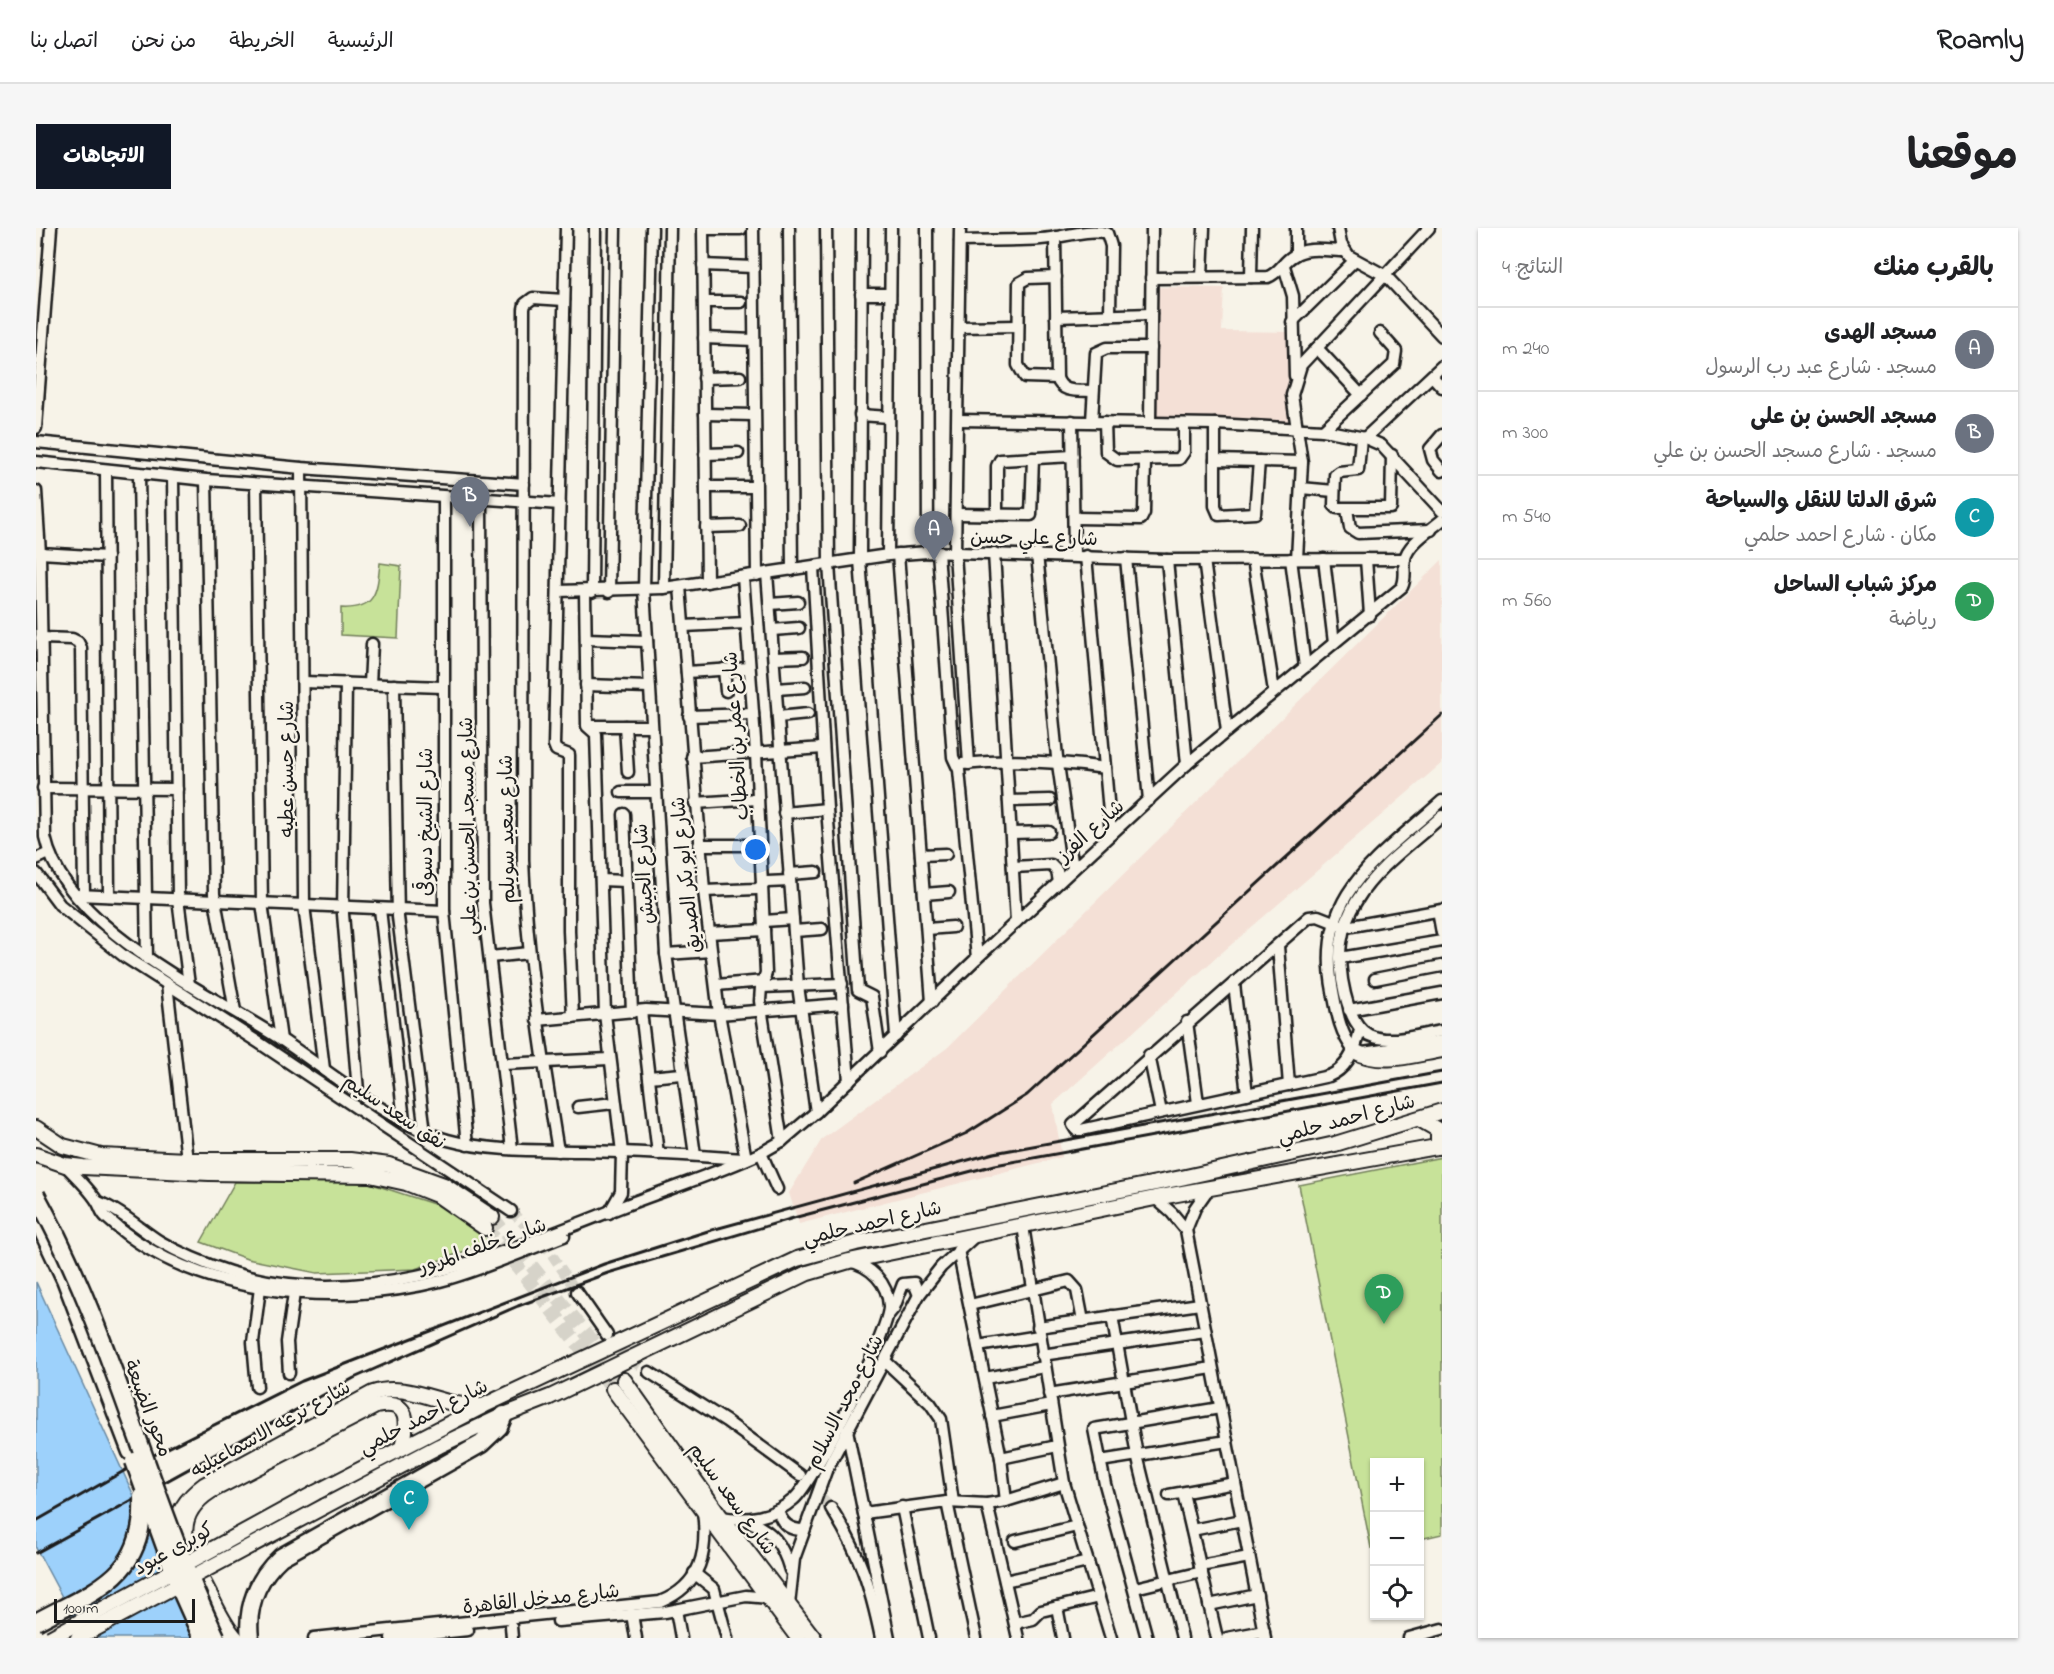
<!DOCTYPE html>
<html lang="ar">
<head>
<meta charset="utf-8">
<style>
	:root { --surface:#fff; --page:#f6f6f6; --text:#202124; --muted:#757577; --line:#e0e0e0; --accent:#111827 }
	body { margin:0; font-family:"Indie Flower","Playpen Sans Arabic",sans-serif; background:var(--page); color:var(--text); direction:rtl }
	.controls { position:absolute; right:18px; bottom:18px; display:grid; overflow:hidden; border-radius:0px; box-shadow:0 2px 4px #0004 }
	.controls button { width:54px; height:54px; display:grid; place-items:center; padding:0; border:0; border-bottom:2px solid var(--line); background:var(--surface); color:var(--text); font:30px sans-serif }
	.scale { position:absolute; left:18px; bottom:15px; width:141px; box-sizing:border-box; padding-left:6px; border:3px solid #1c1c1c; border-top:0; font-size:16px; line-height:21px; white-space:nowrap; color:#1c1c1c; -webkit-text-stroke:4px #f7f3e8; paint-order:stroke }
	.you { position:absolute; left:720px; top:622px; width:21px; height:21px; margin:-15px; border:4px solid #fff; border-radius:50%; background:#1a73e8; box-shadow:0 0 0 9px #1a73e833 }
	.badge { display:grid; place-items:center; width:39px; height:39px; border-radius:50%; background:var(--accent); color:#fff; font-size:20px; font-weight:700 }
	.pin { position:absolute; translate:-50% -50px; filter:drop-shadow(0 2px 3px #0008) }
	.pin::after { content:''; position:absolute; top:32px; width:21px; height:18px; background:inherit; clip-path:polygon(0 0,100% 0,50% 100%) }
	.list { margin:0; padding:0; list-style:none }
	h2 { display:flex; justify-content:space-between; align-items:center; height:78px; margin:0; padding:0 24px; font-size:26px }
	h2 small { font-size:20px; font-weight:400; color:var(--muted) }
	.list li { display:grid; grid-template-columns:39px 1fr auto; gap:18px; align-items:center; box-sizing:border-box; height:84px; padding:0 24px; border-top:2px solid var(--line) }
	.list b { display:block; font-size:22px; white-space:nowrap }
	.list p { margin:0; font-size:20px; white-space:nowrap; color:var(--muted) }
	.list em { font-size:20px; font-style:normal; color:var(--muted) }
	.icon { flex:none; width:33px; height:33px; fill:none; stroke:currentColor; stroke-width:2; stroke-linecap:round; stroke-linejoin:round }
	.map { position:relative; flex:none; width:1406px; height:1410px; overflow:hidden; direction:ltr; border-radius:0px }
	header { display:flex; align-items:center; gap:36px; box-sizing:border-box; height:84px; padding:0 30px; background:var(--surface); border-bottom:2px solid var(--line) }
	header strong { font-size:28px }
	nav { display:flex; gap:33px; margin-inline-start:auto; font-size:21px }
	.intro { display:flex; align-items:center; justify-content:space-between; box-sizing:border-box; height:144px; padding:0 36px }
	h1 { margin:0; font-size:42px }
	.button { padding:15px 27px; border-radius:0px; background:var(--accent); color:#fff; font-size:21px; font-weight:700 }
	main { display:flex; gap:36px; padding:0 36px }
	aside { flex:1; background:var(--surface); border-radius:0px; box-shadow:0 2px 4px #0004 }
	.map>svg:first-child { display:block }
	.built { fill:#f4e0d6 }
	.green { fill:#c7e299; stroke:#727f5a; stroke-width:1.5 }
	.water { fill:#9dd1fb; stroke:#6989a2; stroke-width:1.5 }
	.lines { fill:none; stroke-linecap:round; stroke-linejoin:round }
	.minor-tunnel { stroke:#d6d3c9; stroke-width:10; stroke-dasharray:10 5; stroke-linecap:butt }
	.major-tunnel { stroke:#d6d3c9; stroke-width:14; stroke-dasharray:14 7; stroke-linecap:butt }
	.minor-casing { stroke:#1c1c1c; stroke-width:15 }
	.major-casing { stroke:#1c1c1c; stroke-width:18 }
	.highway-casing { stroke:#1c1c1c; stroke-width:21 }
	.minor { stroke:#f7f3e8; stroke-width:10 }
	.major { stroke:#f7f3e8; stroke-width:14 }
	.highway { stroke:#f7f3e8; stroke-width:16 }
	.rail { stroke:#1c1c1c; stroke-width:3 }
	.major-bridge-casing { stroke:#1c1c1c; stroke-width:18; stroke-linecap:butt }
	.highway-bridge-casing { stroke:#1c1c1c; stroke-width:21; stroke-linecap:butt }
	.major-bridge { stroke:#f7f3e8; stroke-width:14 }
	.highway-bridge { stroke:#f7f3e8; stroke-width:16 }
	.labels { text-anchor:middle; stroke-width:5; stroke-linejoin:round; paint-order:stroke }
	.street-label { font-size:20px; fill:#1c1c1c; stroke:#f7f3e8 }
</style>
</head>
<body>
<header>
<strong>Roamly</strong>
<nav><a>الرئيسية</a><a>الخريطة</a><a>من نحن</a><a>اتصل بنا</a></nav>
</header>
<div class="intro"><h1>موقعنا</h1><a class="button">الاتجاهات</a></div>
<main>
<aside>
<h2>بالقرب منك<small>النتائج: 4</small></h2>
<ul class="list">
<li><span class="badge" style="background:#6b7280">A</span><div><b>مسجد الهدى</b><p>مسجد · شارع عبد رب الرسول</p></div><em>240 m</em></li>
<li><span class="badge" style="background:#6b7280">B</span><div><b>مسجد الحسن بن على</b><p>مسجد · شارع مسجد الحسن بن علي</p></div><em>300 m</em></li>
<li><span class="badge" style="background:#0f9aa8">C</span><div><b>شرق الدلتا للنقل والسياحة</b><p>مكان · شارع احمد حلمي</p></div><em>540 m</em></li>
<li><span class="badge" style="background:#2e9e5b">D</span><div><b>مركز شباب الساحل</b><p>رياضة</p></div><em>560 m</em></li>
</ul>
</aside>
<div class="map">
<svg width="1406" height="1410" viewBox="0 0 1406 1410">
	<rect width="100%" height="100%" fill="#f7f3e8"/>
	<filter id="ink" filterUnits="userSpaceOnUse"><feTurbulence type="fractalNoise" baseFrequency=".0167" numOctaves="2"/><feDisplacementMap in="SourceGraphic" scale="12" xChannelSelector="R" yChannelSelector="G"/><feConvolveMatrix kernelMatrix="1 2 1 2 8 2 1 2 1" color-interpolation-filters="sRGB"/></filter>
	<g filter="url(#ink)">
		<g class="built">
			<path d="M1121 59 1188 60 1186 103 1252 104V195L1117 191Z"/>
			<path d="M1406 332V535L1182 728 1017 876 1026 929 763 996 753 965 786 911 911 820Z"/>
		</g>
		<g class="green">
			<path d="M344 335 365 338 362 410 305 407V380C340 382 341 364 344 335Z"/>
			<path d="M1406 929V1306L1384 1311V1234H1338V1320H1335L1263 957Z"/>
			<path d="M199 954H330L410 980 457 1013 379 1041 281 1045 211 1031 165 1014Z"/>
		</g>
		<path class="water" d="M0 1054 163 1410H48L0 1320Z"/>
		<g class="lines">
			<g class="minor-tunnel">
				<path d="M475 983 512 1021 541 1064"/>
				<path d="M574 1112 589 1128 613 1144"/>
				<path d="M766 1249 795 1280"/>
			</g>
			<g class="major-tunnel">
				<path d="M456 989 588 1152"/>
				<path d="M449 1000 464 1016 577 1161"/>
			</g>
			<defs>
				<g id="minor">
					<path d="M530 0 518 517 520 522 533 527V703L537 789"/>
					<path d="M616 0 608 361 630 726 659 927"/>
					<path d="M667 0 671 354"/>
					<path d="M717 0 721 347"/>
					<path d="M753 0 756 342"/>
					<path d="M790 0 793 336 822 762 836 769 844 824"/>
					<path d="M826 0 824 332 860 808"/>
					<path d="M891 0 892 324"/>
					<path d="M924 0 919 325 933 536"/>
					<path d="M1302 0 1305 16 1313 28 1350 48 1406 108"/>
					<path d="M667 1H705"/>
					<path d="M1019 9 1021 150C1026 166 1043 162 1057 163"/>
					<path d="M924 13C951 12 978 13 1005 11 1026 10 1050 0 1071 5L1075 18 1074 87"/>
					<path d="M1260 26V0"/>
					<path d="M667 37 717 39"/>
					<path d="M1248 38 1257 68 1259 148"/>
					<path d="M1020 49 992 50 983 55 982 137 989 149 1021 150"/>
					<path d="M1166 49 1168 0"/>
					<path d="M1215 49 1216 0"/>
					<path d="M1115 50 1232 49C1244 44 1247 34 1257 28 1270 18 1293 23 1309 23"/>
					<path d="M825 66H854"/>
					<path d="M668 74H705"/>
					<path d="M1020 89 1115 86"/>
					<path d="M1256 94 1319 32"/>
					<path d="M923 99 982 98"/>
					<path d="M668 110 718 112"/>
					<path d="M1281 120 1325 167"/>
					<path d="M1396 148 1406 159"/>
					<path d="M668 150 704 149"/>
					<path d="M669 186 718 187"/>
					<path d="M824 187 853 189"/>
					<path d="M922 192 1179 196 1287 202 1329 210 1345 217 1406 283"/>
					<path d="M1036 193 1038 328"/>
					<path d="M1056 193 1060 125 1071 120H1115"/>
					<path d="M1069 194 1070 224 1081 232 1143 231 1148 224V196"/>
					<path d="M1114 195 1116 0"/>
					<path d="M1179 196V278L1183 287 1219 285 1223 233"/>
					<path d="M0 200 15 0"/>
					<path d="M1287 202 1358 136 1360 123 1344 105"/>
					<path d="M1406 207 1394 221 1397 232 1406 243"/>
					<path d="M1325 210 1322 242 1303 244 1299 247 1298 277 1301 280H1355L1356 227"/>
					<path d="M1329 210 1406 138"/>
					<path d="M0 214 265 240 488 256"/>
					<path d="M669 226 702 225"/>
					<path d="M1179 232 1266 234"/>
					<path d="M0 234 170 252 524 276"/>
					<path d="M265 240 268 677 288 841"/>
					<path d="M70 242 73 668"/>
					<path d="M103 246 111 731"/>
					<path d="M137 249 142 671 153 757"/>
					<path d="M170 252 178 666 199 783"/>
					<path d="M220 256 226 675 245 812"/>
					<path d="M670 259H718"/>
					<path d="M1265 260 1298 263"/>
					<path d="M0 263 4 325 9 609C29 702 175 765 249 814 295 845 359 898 412 912 455 924 503 922 548 923 601 924 654 927 707 931"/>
					<path d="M408 270V683L431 917"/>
					<path d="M445 272 447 675 476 921"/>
					<path d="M1311 281 1314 300 1322 305 1395 302"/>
					<path d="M921 286 995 287 997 230"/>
					<path d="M961 287V238L964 232 1037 228"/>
					<path d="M1038 290 1105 291 1108 285 1109 233"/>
					<path d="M670 299 704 298"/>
					<path d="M902 324 917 529 923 542 941 730"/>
					<path d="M4 325 71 329"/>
					<path d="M958 325 980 694"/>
					<path d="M862 326 896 774"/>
					<path d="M1001 326 1021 529 1037 641"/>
					<path d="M852 327 855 0"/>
					<path d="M1050 328 1075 606"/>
					<path d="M1090 330 1113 572"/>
					<path d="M1217 331 1238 463"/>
					<path d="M1255 331 1269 439"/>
					<path d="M1261 331 1266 234 1256 167 1265 137 1393 0"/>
					<path d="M1288 331 1298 415"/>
					<path d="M1330 331 1334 387"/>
					<path d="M1131 332 1151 536"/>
					<path d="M1168 332 1191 503"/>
					<path d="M777 339 791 581 813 853"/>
					<path d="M731 345 762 758 780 884"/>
					<path d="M707 349 720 525 730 745 725 759 724 773 746 913"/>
					<path d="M644 358 668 663 683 786 710 931"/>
					<path d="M628 360 634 0"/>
					<path d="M522 363 628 360 852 327 892 324 1131 332 1369 331"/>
					<path d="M549 364 551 498 560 506 569 786 586 924 585 964 573 985"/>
					<path d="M556 364 559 0"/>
					<path d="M573 364 579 0"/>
					<path d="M734 376 762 374"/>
					<path d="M648 398 710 395"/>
					<path d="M736 402 763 400"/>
					<path d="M5 410 36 411 42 414 45 420 48 667"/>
					<path d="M550 411 611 413"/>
					<path d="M738 430 767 429"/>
					<path d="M688 441 690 463"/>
					<path d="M651 444 713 440"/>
					<path d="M268 454 406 459"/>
					<path d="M310 455 307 686 322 863"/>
					<path d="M334 456 336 416"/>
					<path d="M358 457 362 689 389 904"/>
					<path d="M550 457 613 459"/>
					<path d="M740 461 769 459"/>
					<path d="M653 488 717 486"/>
					<path d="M742 489 772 486"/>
					<path d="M552 498H615"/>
					<path d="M589 498 592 544"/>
					<path d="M656 529 787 520"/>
					<path d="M926 536C975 531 1020 533 1069 540"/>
					<path d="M7 560 141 561"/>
					<path d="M585 564H619"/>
					<path d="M973 573 1014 572"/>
					<path d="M659 575 722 571"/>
					<path d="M748 585 791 581"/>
					<path d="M588 586 596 784"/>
					<path d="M1406 588C1378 614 1341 639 1321 672 1313 684 1307 701 1305 715 1301 739 1310 796 1333 807 1354 817 1385 806 1406 803"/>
					<path d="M975 605 1013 604"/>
					<path d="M663 617H724"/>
					<path d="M885 627 910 626"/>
					<path d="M0 631 13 625"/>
					<path d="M977 639 1015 637 1021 643 1023 654"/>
					<path d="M0 645 24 677 89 729 222 814 475 983"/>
					<path d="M753 646 780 644"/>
					<path d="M565 652 590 653"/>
					<path d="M668 663 721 661 731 654 754 653"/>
					<path d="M888 666 913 664"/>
					<path d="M41 667 408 683"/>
					<path d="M344 681 368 892"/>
					<path d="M1402 683 1406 705"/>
					<path d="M728 693 757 691"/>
					<path d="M891 701 917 699"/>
					<path d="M758 703 786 701"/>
					<path d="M673 705 728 702"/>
					<path d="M1242 718 1253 857"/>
					<path d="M630 726 675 723"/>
					<path d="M454 729 493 725"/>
					<path d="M1304 730 1406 713"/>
					<path d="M1339 751 1406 738"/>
					<path d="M131 756 151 932"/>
					<path d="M1198 756 1211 866"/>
					<path d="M680 757 729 753"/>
					<path d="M725 759 806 756"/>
					<path d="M1313 782 1406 765"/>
					<path d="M605 783 622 926"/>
					<path d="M501 792 610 782 683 786 807 776"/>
					<path d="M1151 794 1162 875"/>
					<path d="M1324 802C1320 820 1312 840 1293 848L1045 902H1040L1037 897 1273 689 1282 688 1310 699 1406 682"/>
					<path d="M1318 823C1304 805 1301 785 1297 763 1278 666 1342 631 1406 573"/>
					<path d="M1327 825 1406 813"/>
					<path d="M1113 827 1125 884"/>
					<path d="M467 836 573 831"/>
					<path d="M613 849 646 846"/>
					<path d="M542 879 578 875"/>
					<path d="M522 923C506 826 491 730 487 631L488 81 489 76 497 70 528 72"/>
					<path d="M725 925 741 961"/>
					<path d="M29 937C39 948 54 961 62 975 65 980 65 985 71 990 156 1068 297 1080 404 1053 446 1042 487 1023 528 1008"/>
					<path d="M1119 970 1136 985 1150 1002 1229 1410"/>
					<path d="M62 974C85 983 103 1000 123 1013 145 1026 169 1036 194 1044 330 1085 459 1028 585 979 631 961 680 946 725 925L746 913 780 884 941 730 1151 536 1366 359C1371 349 1367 341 1369 331 1371 316 1396 301 1406 292"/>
					<path d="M987 998 1028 1255 1075 1410"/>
					<path d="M1150 1002 1159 980 1173 960"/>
					<path d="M922 1022 965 1230 970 1273"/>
					<path d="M541 1064 571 1107"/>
					<path d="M934 1077 1033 1053 1041 1062 1047 1093"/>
					<path d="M853 1086 858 1080 867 1056 878 1055 883 1067"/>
					<path d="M1076 1088 1101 1227 1146 1410"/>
					<path d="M1002 1099 1164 1076"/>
					<path d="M942 1118 1003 1108"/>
					<path d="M1006 1127 1169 1103"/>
					<path d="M849 1133 894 1175 905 1191 917 1274"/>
					<path d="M613 1144 690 1193 764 1247"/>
					<path d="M253 1145 251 1114 258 1065"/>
					<path d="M949 1150 1008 1139"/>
					<path d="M221 1159 217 1114 224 1060"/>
					<path d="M1013 1166 1176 1140"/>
					<path d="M956 1188 1015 1177"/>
					<path d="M811 1202 853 1410"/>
					<path d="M965 1230 1021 1218"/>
					<path d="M1064 1233 1191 1213"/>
					<path d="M1147 1265 1181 1410"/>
					<path d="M1133 1267 1199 1255"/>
					<path d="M911 1274 940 1410"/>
					<path d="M951 1276 982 1410"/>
					<path d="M866 1279 893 1410"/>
					<path d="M795 1280C824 1326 834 1357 845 1410"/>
					<path d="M742 1282C745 1295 753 1302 767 1302"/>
					<path d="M828 1285 911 1274 951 1276 970 1273 1028 1255"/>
					<path d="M685 1289C711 1294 738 1289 758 1271 778 1254 854 1102 853 1078 852 1055 835 1038 813 1033"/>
					<path d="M710 1292C737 1303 746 1315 754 1342"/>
					<path d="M1156 1302 1206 1292"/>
					<path d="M979 1313 1041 1298"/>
					<path d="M1164 1338 1213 1329"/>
					<path d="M658 1345 678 1361 691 1410"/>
					<path d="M969 1353 1052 1334"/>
					<path d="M1099 1360 1166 1344"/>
					<path d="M753 1377 758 1331 790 1243 883 1067 905 1039 939 1008"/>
					<path d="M1173 1377 1221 1367"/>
					<path d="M1021 1379 1027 1410"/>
					<path d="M640 1382 645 1410"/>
					<path d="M596 1386 600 1410"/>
					<path d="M522 1393 629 1384 710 1368 733 1370"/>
					<path d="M979 1395 997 1391 1005 1383 1063 1369"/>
					<path d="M475 1398 476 1410"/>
					<path d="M278 1410 624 1374C666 1357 672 1323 667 1283"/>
					<path d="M355 1410 432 1402"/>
					<path d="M1111 1410 1069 1256 1058 1201 1184 1180"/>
					<path d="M1191 1410 1228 1403"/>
					<path d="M1373 1410 1406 1401"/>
				</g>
				<g id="major">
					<path d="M1318 823C1346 838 1376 827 1406 822"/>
					<path d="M1383 891 1402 902V919"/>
					<path d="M0 900 27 918 65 928 151 932H314L353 937 408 957 456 989"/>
					<path d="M0 927 29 937 47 939 173 945 334 947 370 955 403 968 449 1000"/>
					<path d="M588 1152 685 1289 778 1410"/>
					<path d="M577 1161 762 1410"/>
					<path d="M279 1265 449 1177 761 1031 820 1015 1145 950 1299 916 1406 883"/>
					<path d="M289 1278 403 1218 468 1187 514 1169 772 1045 813 1033 1119 970 1406 918"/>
					<path d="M138 1309C139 1286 150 1270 168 1257L337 1165C371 1153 408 1180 444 1178"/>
					<path d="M200 1410C187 1396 180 1378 171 1361 153 1326 131 1291 175 1263L340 1178C375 1171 372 1195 366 1220"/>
				</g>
				<g id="highway">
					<path d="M0 989 29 1051 95 1224"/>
					<path d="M214 1410C210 1378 222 1350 245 1329L445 1216 463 1199 468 1187"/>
				</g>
			</defs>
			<use href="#minor" class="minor-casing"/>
			<use href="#major" class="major-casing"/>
			<use href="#highway" class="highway-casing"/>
			<use href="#minor" class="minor"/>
			<use href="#major" class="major"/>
			<use href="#highway" class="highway"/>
			<g class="rail">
				<path d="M818 955 931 905 991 867 1406 487"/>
				<path d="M0 1293 102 1235 266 1153 568 1036 672 1003 958 925 1406 844"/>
				<path d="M0 1325 318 1150 482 1078 572 1045 761 989 959 937 1406 855"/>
			</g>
			<defs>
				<g id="major-bridge">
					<path d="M14 1410 279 1265"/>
					<path d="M42 1410 289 1278"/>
				</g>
				<g id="highway-bridge">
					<path d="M0 967C77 1107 112 1265 180 1409"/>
					<path d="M98 1233 145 1363 166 1410"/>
					<path d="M0 1394C61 1361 110 1348 106 1269"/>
				</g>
			</defs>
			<use href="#major-bridge" class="major-bridge-casing"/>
			<use href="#highway-bridge" class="highway-bridge-casing"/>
			<use href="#major-bridge" class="major-bridge"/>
			<use href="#highway-bridge" class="highway-bridge"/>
		</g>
	</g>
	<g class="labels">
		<g class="street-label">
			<text transform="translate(998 309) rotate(1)" y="7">شارع علي حسن</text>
			<text transform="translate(699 508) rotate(-94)" y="7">شارع عمر بن الخطاب</text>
			<text transform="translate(250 541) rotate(-90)" y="7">شارع حسن عطيه</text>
			<text transform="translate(389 594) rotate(-90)" y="7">شارع الشيخ دسوقى</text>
			<text transform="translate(431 598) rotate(-91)" y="7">شارع مسجد الحسن بن علي</text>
			<text transform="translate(470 601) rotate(-91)" y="7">شارع سعيد سويلم</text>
			<text transform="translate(1054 602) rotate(-42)" y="7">شارع الفرز</text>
			<text transform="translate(607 646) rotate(-94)" y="7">شارع الجيش</text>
			<text transform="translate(649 647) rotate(-96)" y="7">شارع ابو بكر الصديق</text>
			<text transform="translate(359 883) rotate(34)" y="7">نفق سعد سليم</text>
			<text transform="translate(1310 890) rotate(-15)" y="7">شارع احمد حلمي</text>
			<text transform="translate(836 994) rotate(-13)" y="7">شارع احمد حلمي</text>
			<text transform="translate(446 1017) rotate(-19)" y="7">شارع خلف المرور</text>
			<text transform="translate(808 1173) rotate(-63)" y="7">شارع مجد الاسلام</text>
			<text transform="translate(113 1180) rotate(69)" y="7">محور الضبعة</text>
			<text transform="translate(387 1188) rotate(-27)" y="7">شارع احمد حلمي</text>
			<text transform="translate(234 1200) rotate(-29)" y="7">شارع ترعه الاسماعيليه</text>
			<text transform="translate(697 1270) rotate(54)" y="7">شارع سعد سليم</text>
			<text transform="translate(137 1320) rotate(-29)" y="7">كوبرى عبود</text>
			<text transform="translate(505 1370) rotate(-6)" y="7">شارع مدخل القاهرة</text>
		</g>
	</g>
</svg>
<div class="controls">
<button>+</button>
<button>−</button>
<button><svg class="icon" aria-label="locate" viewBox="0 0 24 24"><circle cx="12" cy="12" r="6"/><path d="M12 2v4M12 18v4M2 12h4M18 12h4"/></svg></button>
</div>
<div class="scale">100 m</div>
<div class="you"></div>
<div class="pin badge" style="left:898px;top:333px;background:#6b7280">A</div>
<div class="pin badge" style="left:434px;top:299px;background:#6b7280">B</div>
<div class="pin badge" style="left:373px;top:1302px;background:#0f9aa8">C</div>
<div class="pin badge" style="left:1348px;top:1096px;background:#2e9e5b">D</div>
</div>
</main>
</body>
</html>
